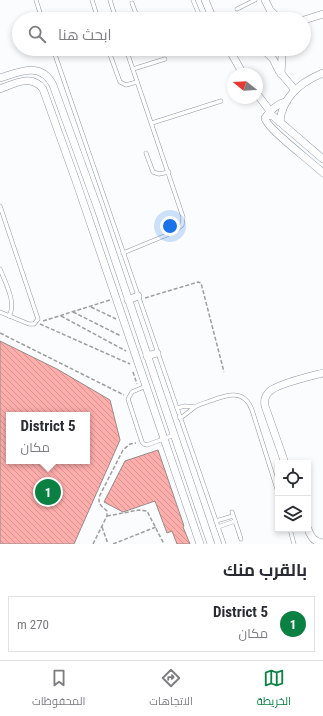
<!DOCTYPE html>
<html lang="ar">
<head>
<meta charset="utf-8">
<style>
	:root { --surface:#fff; --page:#f2f2f3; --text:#2b2b33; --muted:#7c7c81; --line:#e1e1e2; --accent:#0b8043 }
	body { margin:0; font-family:"Roboto Condensed",Cairo,sans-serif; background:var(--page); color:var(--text); direction:rtl }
	.controls { position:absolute; right:12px; bottom:12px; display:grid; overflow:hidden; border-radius:0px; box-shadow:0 2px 6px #0003 }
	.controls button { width:36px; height:36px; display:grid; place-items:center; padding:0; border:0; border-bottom:1px solid var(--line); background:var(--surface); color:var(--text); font:20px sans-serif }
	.compass { position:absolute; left:227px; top:68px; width:36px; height:36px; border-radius:50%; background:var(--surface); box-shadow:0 2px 6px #0003; rotate:288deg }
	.you { position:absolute; left:170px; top:226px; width:14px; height:14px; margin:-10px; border:3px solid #fff; border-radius:50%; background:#1a73e8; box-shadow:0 0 0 6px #1a73e833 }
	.badge { display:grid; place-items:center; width:26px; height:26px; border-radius:50%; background:var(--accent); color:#fff; font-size:13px; font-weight:700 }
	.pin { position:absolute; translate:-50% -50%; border:2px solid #fff; box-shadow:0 1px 4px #0006 }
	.popup { position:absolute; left:6px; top:412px; width:84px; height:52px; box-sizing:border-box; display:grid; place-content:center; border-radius:0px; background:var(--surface); filter:drop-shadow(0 1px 3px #0005); font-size:13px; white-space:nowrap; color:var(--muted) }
	.popup b { font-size:15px; color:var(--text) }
	.popup::after { content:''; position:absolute; left:50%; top:100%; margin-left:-8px; border:8px solid transparent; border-top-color:var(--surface) }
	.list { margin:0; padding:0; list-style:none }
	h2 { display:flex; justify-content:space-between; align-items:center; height:52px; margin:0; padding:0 16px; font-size:17px }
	h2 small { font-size:13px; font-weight:400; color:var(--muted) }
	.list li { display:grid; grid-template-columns:26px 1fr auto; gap:12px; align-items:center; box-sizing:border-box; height:56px; margin:0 8px 8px; padding:0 8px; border:1px solid var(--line); border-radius:0px }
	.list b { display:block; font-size:15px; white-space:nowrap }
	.list p { margin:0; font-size:13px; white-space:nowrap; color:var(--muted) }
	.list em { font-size:13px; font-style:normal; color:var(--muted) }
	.icon { flex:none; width:22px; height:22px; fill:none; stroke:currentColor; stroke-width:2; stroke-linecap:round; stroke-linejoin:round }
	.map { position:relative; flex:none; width:323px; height:544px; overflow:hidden; direction:ltr }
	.search { position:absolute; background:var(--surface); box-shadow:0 2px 6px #0003; left:12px; right:12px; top:12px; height:44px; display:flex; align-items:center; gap:10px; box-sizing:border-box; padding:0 14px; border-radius:22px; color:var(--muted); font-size:15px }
	.sheet { height:116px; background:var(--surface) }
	nav { display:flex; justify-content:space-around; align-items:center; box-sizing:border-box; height:56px; border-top:1px solid var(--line); background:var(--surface); font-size:11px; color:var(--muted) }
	nav a { display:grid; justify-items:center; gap:2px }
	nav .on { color:var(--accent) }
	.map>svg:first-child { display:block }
	.building { fill:url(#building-back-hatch); stroke:#988b8a; fill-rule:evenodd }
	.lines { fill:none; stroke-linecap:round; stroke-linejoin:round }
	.service-casing { stroke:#9299a2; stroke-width:4.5 }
	.minor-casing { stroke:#9299a2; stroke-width:8 }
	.path { stroke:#9c9ea0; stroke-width:1.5; stroke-dasharray:4 2; stroke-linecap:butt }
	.service { stroke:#fff; stroke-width:3.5 }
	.minor { stroke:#fff; stroke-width:7 }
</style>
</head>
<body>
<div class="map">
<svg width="323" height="544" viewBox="0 0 323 544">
	<defs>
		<pattern id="building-back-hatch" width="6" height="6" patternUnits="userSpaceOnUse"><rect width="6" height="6" fill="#fdadaa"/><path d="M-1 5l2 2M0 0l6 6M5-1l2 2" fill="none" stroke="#d89492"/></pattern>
	</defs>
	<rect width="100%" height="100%" fill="#fafcfe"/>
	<g class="building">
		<path d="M0 341 57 369 110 400 120 440 74 544H0ZM9 415H87V461H9Z"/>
		<path d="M158 450 184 526 183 527 190 544H177L172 531 167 533 155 501 123 512 104 502 125 461Z"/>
	</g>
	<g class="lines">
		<defs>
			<g id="service">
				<path d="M36 0 42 19"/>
				<path d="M92 0 98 19"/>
				<path d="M110 0 116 19"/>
				<path d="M193 0 201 19"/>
				<path d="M132 3 138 19"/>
				<path d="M237 9 255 0"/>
				<path d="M53 49 224 544"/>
				<path d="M108 49 120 82 126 85 137 82"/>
				<path d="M127 52 136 49"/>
				<path d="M133 69 165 59"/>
				<path d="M152 123 221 101"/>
				<path d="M146 153 153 172 159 174 169 172"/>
				<path d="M0 206 38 319 34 324H29L0 312"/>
				<path d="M123 253 174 232 182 225 183 217 126 49"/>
				<path d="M0 269C5 282 17 303 9 316"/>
				<path d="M146 386 132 392 128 399 142 442 144 444 147 445 174 435"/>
				<path d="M177 408 185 406 194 407"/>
				<path d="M180 418C186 415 190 410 195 407 199 404 205 403 210 401 226 395 244 388 252 410L278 492"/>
				<path d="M232 512 241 539"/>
				<path d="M216 521 233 516"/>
				<path d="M218 527 235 521"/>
				<path d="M290 529 294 544"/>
			</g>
			<g id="minor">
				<path d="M205 0 213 19"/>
				<path d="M265 0 270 10 279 19"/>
				<path d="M304 20 323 14"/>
				<path d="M229 49 243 74"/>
				<path d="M268 54 273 59 279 71 295 90"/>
				<path d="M281 74 282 55"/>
				<path d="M0 78C19 72 41 61 53 85L98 209 211 544"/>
				<path d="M0 89C15 83 32 74 43 89L76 181 200 544"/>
				<path d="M257 94 270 111"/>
				<path d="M287 101C277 104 271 109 265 118 266 128 313 163 323 173"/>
				<path d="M267 116 271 115 273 116 323 159"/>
				<path d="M280 122C282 97 301 82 323 73"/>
				<path d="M128 300 138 296"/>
				<path d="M147 356 157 353"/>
				<path d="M285 463 265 406C264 401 265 396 269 392 276 384 312 376 323 373"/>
				<path d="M308 529C311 537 314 542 323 543"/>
			</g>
		</defs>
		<use href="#service" class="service-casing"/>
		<use href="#minor" class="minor-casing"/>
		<g class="path">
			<path d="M145 298 198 282 201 283 224 372"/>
			<path d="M91 307 116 319"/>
			<path d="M73 312 121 336"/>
			<path d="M61 316 126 351"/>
			<path d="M43 321 110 300"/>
			<path d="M40 324 130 364"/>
			<path d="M0 333 124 395"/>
			<path d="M133 372 137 384"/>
			<path d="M107 516 139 510 147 511 164 544"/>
			<path d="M102 527 108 544"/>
			<path d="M93 544 107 516V511C101 506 97 503 100 495L123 450 130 444 136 443"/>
			<path d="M113 544 156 527"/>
		</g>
		<use href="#service" class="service"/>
		<use href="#minor" class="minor"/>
	</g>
</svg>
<div class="controls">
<button><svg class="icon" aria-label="locate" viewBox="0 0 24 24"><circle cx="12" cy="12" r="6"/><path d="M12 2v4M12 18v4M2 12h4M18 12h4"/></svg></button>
<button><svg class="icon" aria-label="layers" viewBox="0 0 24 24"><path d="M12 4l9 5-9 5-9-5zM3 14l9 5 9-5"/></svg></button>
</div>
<svg class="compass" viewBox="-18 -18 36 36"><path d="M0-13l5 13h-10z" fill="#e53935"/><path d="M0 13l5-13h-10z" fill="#7c7c81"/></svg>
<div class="you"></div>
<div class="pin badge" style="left:48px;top:492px">1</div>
<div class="popup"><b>District 5</b>مكان</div>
<div class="search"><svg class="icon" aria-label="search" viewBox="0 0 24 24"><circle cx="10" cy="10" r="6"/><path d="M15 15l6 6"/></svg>ابحث هنا</div>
</div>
<section class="sheet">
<h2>بالقرب منك<small></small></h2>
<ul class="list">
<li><span class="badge">1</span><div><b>District 5</b><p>مكان</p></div><em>270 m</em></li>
</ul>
</section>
<nav>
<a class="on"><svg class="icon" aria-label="map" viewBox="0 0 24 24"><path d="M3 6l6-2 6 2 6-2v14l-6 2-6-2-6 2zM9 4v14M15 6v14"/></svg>الخريطة</a>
<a><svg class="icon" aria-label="directions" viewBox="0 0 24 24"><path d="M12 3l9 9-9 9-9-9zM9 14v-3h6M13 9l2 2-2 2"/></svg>الاتجاهات</a>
<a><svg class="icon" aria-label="saved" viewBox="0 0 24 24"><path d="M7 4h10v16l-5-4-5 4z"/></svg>المحفوظات</a>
</nav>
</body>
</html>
